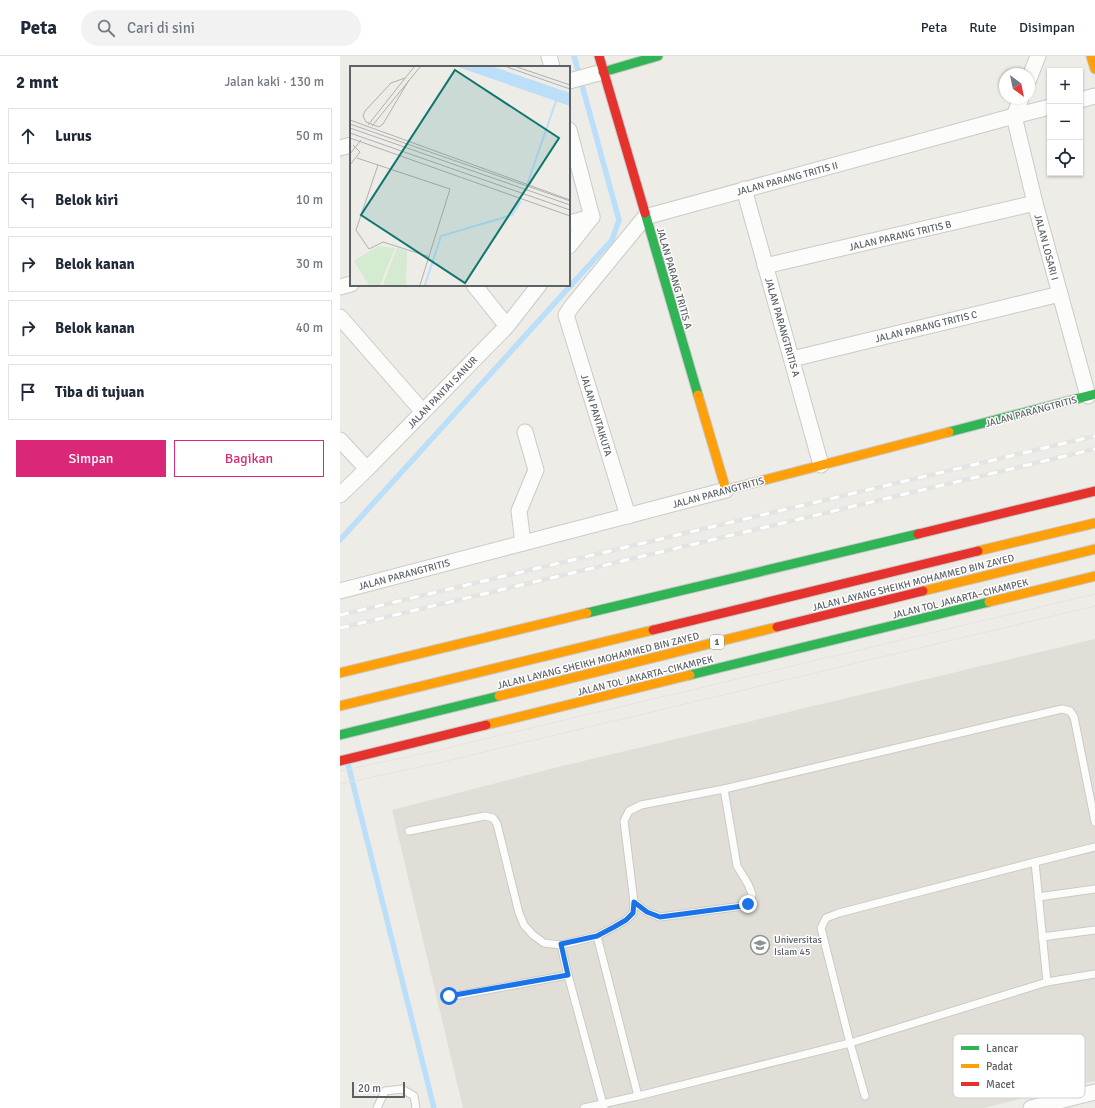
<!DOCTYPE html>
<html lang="id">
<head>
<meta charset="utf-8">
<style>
	:root { --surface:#fff; --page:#f2f2f3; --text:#1f2937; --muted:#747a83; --line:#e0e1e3; --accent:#db2777 }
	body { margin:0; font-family:Signika,sans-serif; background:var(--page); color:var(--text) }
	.controls { position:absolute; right:12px; top:12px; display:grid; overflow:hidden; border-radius:0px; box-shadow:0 1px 3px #0004 }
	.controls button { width:36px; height:36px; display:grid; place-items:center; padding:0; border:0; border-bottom:1px solid var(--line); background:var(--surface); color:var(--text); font:20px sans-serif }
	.compass { position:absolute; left:659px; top:12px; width:36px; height:36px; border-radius:50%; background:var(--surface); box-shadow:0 1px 3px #0004; rotate:147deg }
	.scale { position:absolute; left:12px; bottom:10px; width:53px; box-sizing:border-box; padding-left:4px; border:2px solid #5c6166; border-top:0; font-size:11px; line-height:14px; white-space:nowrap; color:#5c6166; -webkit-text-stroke:3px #fff; paint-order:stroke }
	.stop { position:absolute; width:12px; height:12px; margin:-9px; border:3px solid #1a73e8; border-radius:50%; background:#fff }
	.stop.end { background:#1a73e8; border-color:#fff; box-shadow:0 1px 4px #0008 }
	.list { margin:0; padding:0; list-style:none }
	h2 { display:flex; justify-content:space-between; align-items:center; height:52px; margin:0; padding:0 16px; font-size:17px }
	h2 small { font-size:13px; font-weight:400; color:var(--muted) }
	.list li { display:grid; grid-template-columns:26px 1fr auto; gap:12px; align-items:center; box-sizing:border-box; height:56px; margin:0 8px 8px; padding:0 8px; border:1px solid var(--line); border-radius:0px }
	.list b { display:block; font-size:15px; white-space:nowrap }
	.list em { font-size:13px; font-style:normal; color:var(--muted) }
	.actions { display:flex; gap:8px; padding:12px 16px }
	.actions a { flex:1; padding:9px 0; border:1px solid var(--accent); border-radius:0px; text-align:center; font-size:14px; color:var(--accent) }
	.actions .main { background:var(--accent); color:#fff }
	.icon { flex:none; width:22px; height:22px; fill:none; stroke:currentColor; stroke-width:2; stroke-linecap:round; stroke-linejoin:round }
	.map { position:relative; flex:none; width:755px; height:1052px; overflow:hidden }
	header { display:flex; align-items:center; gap:24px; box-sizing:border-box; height:56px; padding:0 20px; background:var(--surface); border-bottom:1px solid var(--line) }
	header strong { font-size:19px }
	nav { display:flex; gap:22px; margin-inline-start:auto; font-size:14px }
	.search { width:280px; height:36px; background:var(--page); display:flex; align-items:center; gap:10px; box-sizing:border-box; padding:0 14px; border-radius:22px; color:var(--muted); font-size:15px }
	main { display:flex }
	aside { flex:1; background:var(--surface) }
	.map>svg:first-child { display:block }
	.education { fill:#e0ded7 }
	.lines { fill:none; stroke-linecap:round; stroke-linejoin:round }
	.stream { stroke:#bbdff8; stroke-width:5.5 }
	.lane-casing { stroke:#cacac9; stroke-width:9 }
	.street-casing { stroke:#cacac9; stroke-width:17 }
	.fast-casing { stroke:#c9c9c8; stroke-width:11 }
	.slow-casing { stroke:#c9c9c8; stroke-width:11 }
	.jam-casing { stroke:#c9c9c8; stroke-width:11 }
	.lane { stroke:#fcfcfb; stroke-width:7 }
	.street { stroke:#fcfcfb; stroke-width:15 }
	.fast { stroke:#30b455; stroke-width:9 }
	.slow { stroke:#ff9f0a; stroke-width:9 }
	.jam { stroke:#e5322d; stroke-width:9 }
	.tram { stroke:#e3e4e3; stroke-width:1 }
	.rail-casing { stroke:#e3e4e3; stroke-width:4.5 }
	.rail { stroke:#fff; stroke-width:3; stroke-dasharray:9; stroke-linecap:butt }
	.route { stroke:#1a73e8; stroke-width:5 }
	.labels { text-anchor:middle; stroke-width:3; stroke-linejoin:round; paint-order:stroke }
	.shield { fill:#fff; stroke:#8d9094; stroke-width:1 }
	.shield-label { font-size:9px; font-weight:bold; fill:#5c6166 }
	.street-label { font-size:10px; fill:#5c6166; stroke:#fff }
	.poi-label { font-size:10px; fill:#5c6166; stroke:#fff; text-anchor:start }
	.inset-river { fill:none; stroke:#bbdff8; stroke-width:2 }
	.inset-road { fill:none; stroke:#afb0af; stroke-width:1 }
	.view { fill:#0f766e; fill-opacity:0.15; stroke:#0f766e; stroke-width:2 }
	.inset-edge { fill:none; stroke:#5c6166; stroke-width:2 }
	.key { fill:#fff; stroke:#ced0d1; stroke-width:1 }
	.key-label { font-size:11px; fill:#5c6166 }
</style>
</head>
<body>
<header>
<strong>Peta</strong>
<div class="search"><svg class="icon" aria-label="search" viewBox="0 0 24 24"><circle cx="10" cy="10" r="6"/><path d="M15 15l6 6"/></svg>Cari di sini</div>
<nav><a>Peta</a><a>Rute</a><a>Disimpan</a></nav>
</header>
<main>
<aside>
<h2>2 mnt<small>Jalan kaki · 130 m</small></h2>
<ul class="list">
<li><svg class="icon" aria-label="ahead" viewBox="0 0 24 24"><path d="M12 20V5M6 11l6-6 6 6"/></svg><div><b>Lurus</b></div><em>50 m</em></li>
<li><svg class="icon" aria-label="left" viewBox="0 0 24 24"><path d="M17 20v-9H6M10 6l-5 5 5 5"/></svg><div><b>Belok kiri</b></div><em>10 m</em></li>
<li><svg class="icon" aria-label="right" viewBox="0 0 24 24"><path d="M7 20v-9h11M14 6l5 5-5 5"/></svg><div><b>Belok kanan</b></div><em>30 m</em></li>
<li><svg class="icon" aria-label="right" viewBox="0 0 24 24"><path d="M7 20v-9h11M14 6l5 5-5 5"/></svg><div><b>Belok kanan</b></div><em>40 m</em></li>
<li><svg class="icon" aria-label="arrive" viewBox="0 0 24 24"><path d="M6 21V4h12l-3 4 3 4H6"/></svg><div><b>Tiba di tujuan</b></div></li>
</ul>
<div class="actions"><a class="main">Simpan</a><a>Bagikan</a></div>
</aside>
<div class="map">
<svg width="755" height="1052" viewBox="0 0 755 1052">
	<rect width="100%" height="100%" fill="#edece7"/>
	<path class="education" d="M755 583V1025L643 1052H123L52 754 218 711Z"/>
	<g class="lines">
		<g class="stream">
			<path d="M0 484 272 184 279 164 234 0"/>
			<path d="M8 708 94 1052"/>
		</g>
		<defs>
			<g id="lane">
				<path d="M69 775 145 760 153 762 157 768 179 857 184 869 193 879 204 887 221 889"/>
				<path d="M695 806 707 926"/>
				<path d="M698 841 755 833"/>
				<path d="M294 846 307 856 320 861 403 850 408 848 411 843 412 838 408 828 397 810 384 733"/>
				<path d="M257 880 298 1040"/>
				<path d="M702 881 755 874"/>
				<path d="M109 941 228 919"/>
				<path d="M525 1040 510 987 481 872 486 862 499 857 695 806 755 791"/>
				<path d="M37 1052 45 1035 62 1033 74 1040 76 1052"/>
				<path d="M244 1052 298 1040 510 987 707 926 755 918"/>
				<path d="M264 1052 228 919 221 889 257 880 274 871 286 864 293 857 294 846 284 765 289 755 301 749 384 733 722 653 730 655 734 661 755 766"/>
			</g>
			<g id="street">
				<path d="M209 0 212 11"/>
				<path d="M689 23 698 0"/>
				<path d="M229 25 263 16"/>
				<path d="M681 42 674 60 695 147 748 340"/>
				<path d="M740 44 755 40"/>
				<path d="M229 74 252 161 229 190"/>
				<path d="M0 92 11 89"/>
				<path d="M404 133 481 409"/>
				<path d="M229 167 252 161"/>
				<path d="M425 210 695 147"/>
				<path d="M134 229 167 270"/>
				<path d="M0 231 11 228"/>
				<path d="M0 261 83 356"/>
				<path d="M452 303 720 238"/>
				<path d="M0 384 27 413"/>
				<path d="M0 439 27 413 167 270 199 229"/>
				<path d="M288 460 226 259 232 250 305 161 674 60 710 51"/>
				<path d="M183 487 179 455 196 414 185 376"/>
				<path d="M0 535 386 434"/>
				<path d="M691 1052 755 1036"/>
			</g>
			<g id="fast">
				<path d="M263 16 318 0"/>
				<path d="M305 157 358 339"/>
				<path d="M609 376 755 338"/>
				<path d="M247 557 578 478"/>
				<path d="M350 619 649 546"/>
				<path d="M0 679 159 640"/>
			</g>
			<g id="slow">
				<path d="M751 0 755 13"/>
				<path d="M358 339 386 434 609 376"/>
				<path d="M638 495 755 467"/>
				<path d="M583 535 755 493"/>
				<path d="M649 546 755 520"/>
				<path d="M0 617 247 557"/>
				<path d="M159 640 437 571"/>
				<path d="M0 650 313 574"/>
				<path d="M146 669 350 619"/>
			</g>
			<g id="jam">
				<path d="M259 0 305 157"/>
				<path d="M578 478 755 435"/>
				<path d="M437 571 583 535"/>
				<path d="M313 574 638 495"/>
				<path d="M0 705 146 669"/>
			</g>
		</defs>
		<use href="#lane" class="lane-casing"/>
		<use href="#street" class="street-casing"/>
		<use href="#fast" class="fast-casing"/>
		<use href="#slow" class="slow-casing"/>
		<use href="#jam" class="jam-casing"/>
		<use href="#lane" class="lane"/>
		<use href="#street" class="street"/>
		<use href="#fast" class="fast"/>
		<use href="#slow" class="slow"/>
		<use href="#jam" class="jam"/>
		<g class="tram">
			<path d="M0 715 90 696 755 538"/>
			<path d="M0 728 94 708 755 550"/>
		</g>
		<defs>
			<g id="rail">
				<path d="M0 559 755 380"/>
				<path d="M0 572 755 393"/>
			</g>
		</defs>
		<use href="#rail" class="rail-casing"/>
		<use href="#rail" class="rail"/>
	</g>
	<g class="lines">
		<path class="route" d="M109 940 228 919 221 888 257 880 274 871 286 864 293 857 294 846 307 856 320 861 403 850 408 848"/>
	</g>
	<defs>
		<symbol id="university-ring" viewBox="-11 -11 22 22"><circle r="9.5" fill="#fff" stroke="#8f9293" stroke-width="1.5"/><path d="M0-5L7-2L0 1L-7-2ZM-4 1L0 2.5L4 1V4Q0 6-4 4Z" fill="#8f9293"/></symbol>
	</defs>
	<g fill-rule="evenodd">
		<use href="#university-ring" x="409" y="878" width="22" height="22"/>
	</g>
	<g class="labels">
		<rect class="shield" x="370" y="579" width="14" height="14" rx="3"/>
		<g class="shield-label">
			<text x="377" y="589">1</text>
		</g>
		<g class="street-label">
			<text transform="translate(447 122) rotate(-15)" y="4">JALAN PARANG TRITIS II</text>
			<text transform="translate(560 179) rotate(-13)" y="4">JALAN PARANG TRITIS B</text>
			<text transform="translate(707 191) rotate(75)" y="4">JALAN LOSARI I</text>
			<text transform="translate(335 222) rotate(74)" y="4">JALAN PARANG TRITIS A</text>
			<text transform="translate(586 270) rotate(-14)" y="4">JALAN PARANG TRITIS C</text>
			<text transform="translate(443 271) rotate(74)" y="4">JALAN PARANGTRITIS A</text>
			<text transform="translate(102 336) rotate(-46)" y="4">JALAN PANTAI SANUR</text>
			<text transform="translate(691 355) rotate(-15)" y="4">JALAN PARANGTRITIS</text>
			<text transform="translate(257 359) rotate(73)" y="4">JALAN PANTAIKUTA</text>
			<text transform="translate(378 436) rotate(-15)" y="4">JALAN PARANGTRITIS</text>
			<text transform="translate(64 518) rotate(-15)" y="4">JALAN PARANGTRITIS</text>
			<text transform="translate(573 526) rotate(-14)" y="4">JALAN LAYANG SHEIKH MOHAMMED BIN ZAYED</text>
			<text transform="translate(620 542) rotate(-14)" y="4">JALAN TOL JAKARTA–CIKAMPEK</text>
			<text transform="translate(258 604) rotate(-14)" y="4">JALAN LAYANG SHEIKH MOHAMMED BIN ZAYED</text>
			<text transform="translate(305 619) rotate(-14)" y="4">JALAN TOL JAKARTA–CIKAMPEK</text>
		</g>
		<g class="poi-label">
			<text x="434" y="887">Universitas<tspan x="434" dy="12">Islam 45</tspan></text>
		</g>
	</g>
	<g transform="translate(10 10)">
		<rect width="220" height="220" fill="#edece7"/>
		<path d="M28 180 45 182 30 219H19L4 195ZM47 182 57 185 56 219H33Z" fill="#d4ead1"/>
		<path d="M108 1H144L220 27V40Z" fill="#bbdff8"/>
		<path class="inset-river" d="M177 119 206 35M75 219 91 170 162 149 171 135"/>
		<path class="inset-road" d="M157 1 220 23M167 1 220 19M55 12 41 17 15 45 13 50 16 56 29 61 33 58 59 14M0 54 220 134M0 58 220 135M18 59 64 1M22 60 70 1M0 62 220 139M0 67 220 144M0 72 220 150M0 88 11 74M7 92 100 123 70 219M0 99 10 86 3 79M28 99 6 164 19 183 33 176 80 191"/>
		<path class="view" d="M105 4 209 72 115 217 11 149Z"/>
		<rect width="220" height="220" class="inset-edge"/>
	</g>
	<rect x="613" y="978" width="132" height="64" rx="6" class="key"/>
	<rect x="621" y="990" width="18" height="4" fill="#30b455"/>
	<rect x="621" y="1008" width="18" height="4" fill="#ff9f0a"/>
	<rect x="621" y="1026" width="18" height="4" fill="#e5322d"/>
	<g class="key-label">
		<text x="646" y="996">Lancar</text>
		<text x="646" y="1014">Padat</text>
		<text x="646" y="1032">Macet</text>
	</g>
</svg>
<div class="controls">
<button>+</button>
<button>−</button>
<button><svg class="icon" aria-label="locate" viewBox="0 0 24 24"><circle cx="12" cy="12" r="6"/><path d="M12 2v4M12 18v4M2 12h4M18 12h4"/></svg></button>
</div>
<svg class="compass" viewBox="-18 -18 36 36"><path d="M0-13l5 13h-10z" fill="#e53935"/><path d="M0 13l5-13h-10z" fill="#747a83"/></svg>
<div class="scale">20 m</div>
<div class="stop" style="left:109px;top:940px"></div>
<div class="stop end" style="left:408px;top:848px"></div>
</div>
</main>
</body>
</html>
